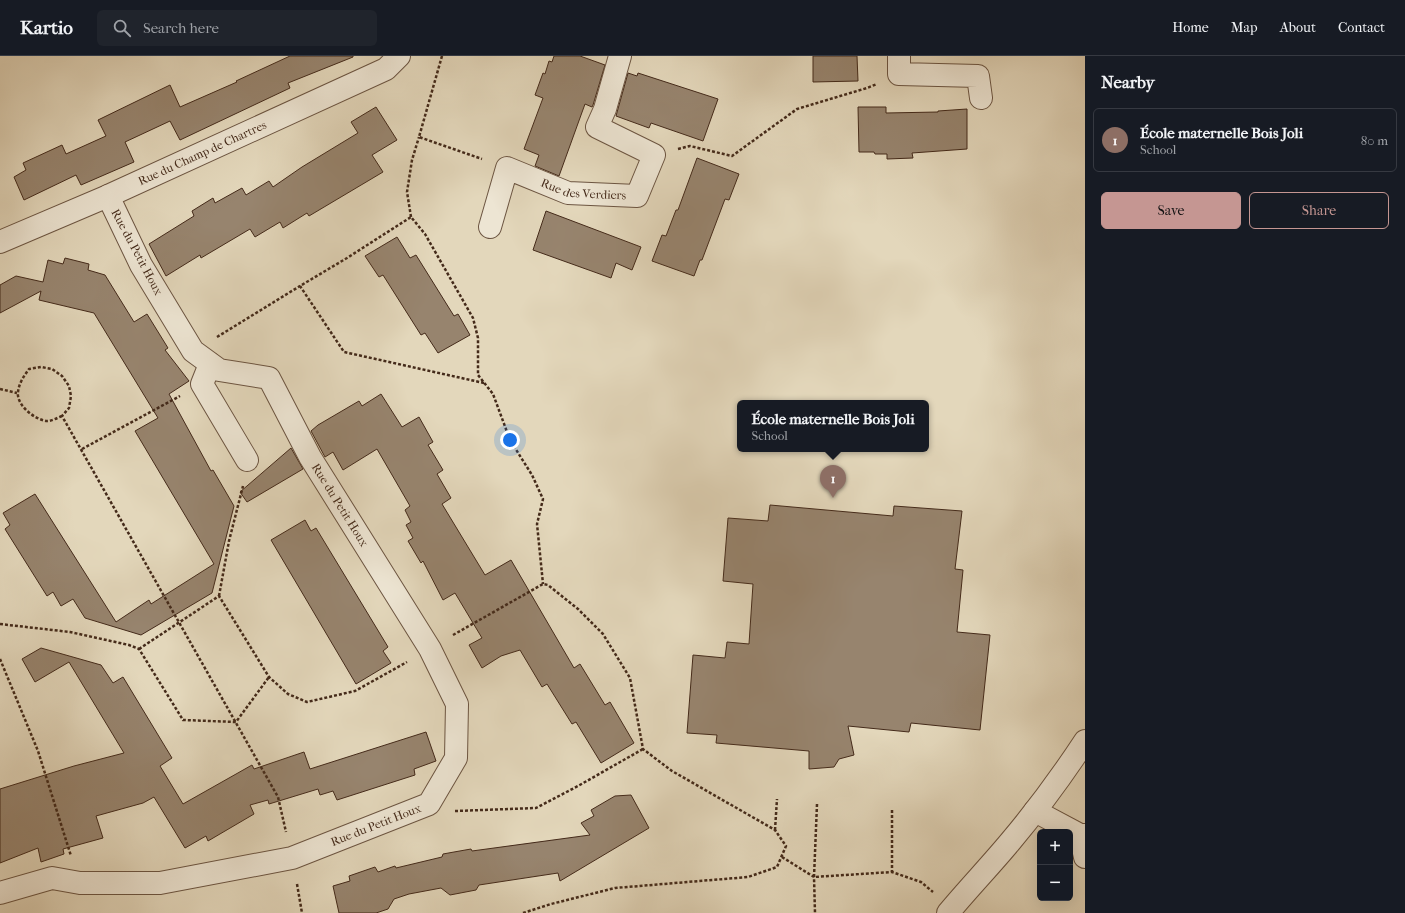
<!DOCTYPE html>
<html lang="en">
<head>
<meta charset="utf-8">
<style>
	:root { --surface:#171b24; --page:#20242c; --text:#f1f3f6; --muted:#9ea1a6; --line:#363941; --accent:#c59692 }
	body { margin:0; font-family:"IM FELL French Canon",serif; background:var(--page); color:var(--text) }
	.controls { position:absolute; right:12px; bottom:12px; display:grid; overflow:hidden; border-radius:6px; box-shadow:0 4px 16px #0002 }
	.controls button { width:36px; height:36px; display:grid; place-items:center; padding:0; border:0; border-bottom:1px solid var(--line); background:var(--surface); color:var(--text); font:20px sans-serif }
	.you { position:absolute; left:510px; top:384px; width:14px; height:14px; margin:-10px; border:3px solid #fff; border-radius:50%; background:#1a73e8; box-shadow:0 0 0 6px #1a73e833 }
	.badge { display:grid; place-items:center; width:26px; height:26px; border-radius:50%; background:var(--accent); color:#fff; font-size:13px; font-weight:700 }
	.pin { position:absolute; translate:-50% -33px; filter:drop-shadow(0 1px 2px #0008) }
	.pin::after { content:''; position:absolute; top:21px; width:14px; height:12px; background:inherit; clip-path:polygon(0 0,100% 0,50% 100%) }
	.popup { position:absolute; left:737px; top:344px; width:192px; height:52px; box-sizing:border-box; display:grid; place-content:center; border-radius:6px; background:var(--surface); filter:drop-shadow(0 1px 3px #0005); font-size:13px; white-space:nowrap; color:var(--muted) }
	.popup b { font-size:15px; color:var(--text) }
	.popup::after { content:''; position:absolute; left:50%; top:100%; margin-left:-8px; border:8px solid transparent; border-top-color:var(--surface) }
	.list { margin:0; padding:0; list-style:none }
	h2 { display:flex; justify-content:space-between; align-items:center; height:52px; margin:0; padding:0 16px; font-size:17px }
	h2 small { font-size:13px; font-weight:400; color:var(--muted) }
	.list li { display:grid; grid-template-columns:26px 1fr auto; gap:12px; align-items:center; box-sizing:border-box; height:64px; margin:0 8px 8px; padding:0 8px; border:1px solid var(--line); border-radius:6px }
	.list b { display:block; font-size:15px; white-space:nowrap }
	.list p { margin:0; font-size:13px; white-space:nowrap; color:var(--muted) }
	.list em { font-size:13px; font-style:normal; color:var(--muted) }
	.actions { display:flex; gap:8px; padding:12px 16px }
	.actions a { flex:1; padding:9px 0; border:1px solid var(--accent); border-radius:6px; text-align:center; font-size:14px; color:var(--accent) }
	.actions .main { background:var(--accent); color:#111 }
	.icon { flex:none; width:22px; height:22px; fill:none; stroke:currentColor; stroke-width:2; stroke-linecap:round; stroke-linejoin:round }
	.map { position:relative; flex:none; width:1085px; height:857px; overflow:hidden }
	header { display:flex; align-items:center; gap:24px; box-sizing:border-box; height:56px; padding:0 20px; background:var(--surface); border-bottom:1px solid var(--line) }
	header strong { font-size:19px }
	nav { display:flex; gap:22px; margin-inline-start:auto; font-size:14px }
	.search { width:280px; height:36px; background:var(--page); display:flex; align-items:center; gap:10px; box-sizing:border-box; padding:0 14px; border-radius:6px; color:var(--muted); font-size:15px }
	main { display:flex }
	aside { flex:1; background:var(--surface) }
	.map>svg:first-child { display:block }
	.building { fill:#97846e; stroke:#442a1a }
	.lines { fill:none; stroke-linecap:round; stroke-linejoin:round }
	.minor-casing { stroke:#6c5542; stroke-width:24 }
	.path { stroke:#442a1a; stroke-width:2.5; stroke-dasharray:3 2; stroke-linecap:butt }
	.minor { stroke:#ede5d3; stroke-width:22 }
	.labels { text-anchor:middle; stroke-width:3; stroke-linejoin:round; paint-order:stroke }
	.street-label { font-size:12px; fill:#442a1a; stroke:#ede5d3 }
</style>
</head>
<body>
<header>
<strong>Kartio</strong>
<div class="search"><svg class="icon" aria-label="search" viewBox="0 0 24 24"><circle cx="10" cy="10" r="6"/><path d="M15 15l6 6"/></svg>Search here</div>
<nav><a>Home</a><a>Map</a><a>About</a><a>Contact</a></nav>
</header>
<main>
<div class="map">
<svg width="1085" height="857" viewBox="0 0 1085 857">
	<rect width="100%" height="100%" fill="#e3d7bb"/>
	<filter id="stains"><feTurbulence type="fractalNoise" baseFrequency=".005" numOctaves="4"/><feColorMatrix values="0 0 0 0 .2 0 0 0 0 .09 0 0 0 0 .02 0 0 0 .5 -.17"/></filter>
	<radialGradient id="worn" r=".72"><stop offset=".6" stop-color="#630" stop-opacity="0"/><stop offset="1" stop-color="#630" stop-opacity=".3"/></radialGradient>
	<g class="building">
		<path d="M290 0H353V1L288 27 290 32 180 84 170 65 125 86 134 106 81 129 76 119 24 144 14 121 26 114 23 107 62 89 66 98 106 80 98 64 170 29 180 51 237 26 236 25Z"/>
		<path d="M554 0H580L605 9 593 49 592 51 585 48 559 120 535 110 539 99 524 93 543 42 535 39 543 17 545 18 549 5 552 6Z"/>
		<path d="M813 0H857L858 25 813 26Z"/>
		<path d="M628 17 637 20 638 17 718 43 703 85 651 67 649 72 616 60Z"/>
		<path d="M376 51 397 84 372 99 383 116 309 160 307 157 283 172 280 166 255 181 250 173 201 202 200 199 166 220 149 188 194 160 192 155 213 142 215 147 242 132 246 139 269 125 273 131 302 111 358 77 351 66Z"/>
		<path d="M858 51H886V57L938 56V55L967 53V93L912 97 913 102 887 103V98H875L874 96H859Z"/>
		<path d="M697 102 739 118 729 144 725 143 702 204H700L694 220 652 205 662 179 666 180 676 154H678Z"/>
		<path d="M546 155 641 191 632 214 616 207 611 222 533 194Z"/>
		<path d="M397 181 410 202 416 199 454 260 458 258 470 279 438 297 425 277 421 279 383 219 379 221 365 200Z"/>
		<path d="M65 202 89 208 88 214 105 219 134 266 147 258 168 292 165 294 189 325 169 338 211 415 213 414 234 450 212 537 141 579 85 562 73 543 61 550 53 536 47 540 5 473 10 469 3 457 35 438 116 566 149 544 151 548 214 508 135 375 158 362 94 257 39 244 41 235 0 257V229L16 220 43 226 48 204 63 208Z"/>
		<path d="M381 338 402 371 419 361 433 386 428 389 443 414 437 418 451 442 442 448 485 519 511 504 574 612 580 608 605 649 610 646 634 687 601 707 576 666 572 668 547 628 542 631 520 594 501 600 482 612 469 589 482 582 455 537 443 544 423 505 421 507 408 485 413 482 406 469 411 466 405 454 410 450 377 393 343 414 333 396 325 401 311 375 318 369 359 345 362 350Z"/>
		<path d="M291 392 303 413 247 446 240 436Z"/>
		<path d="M770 449 893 460 894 450 962 455 955 513 963 514 957 576 990 579 980 674 911 667 909 676 848 670 854 699 839 703 834 711 809 713V695L716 687 717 679 687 677 693 599 725 602 727 586 749 588 753 528 723 525 728 462 768 465Z"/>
		<path d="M305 464 311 475 316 472 388 591 383 595 391 607 356 628 271 484Z"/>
		<path d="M41 592 101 609 113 627 123 621 172 702 160 710 183 748 252 709 254 713 304 696 310 713 426 676 436 705 414 713 415 719 337 744 333 735 320 739 318 733 269 748 268 744 250 749 254 758 208 785 206 780 185 792 154 741 143 747 96 760 103 782 63 793 64 798 41 806 38 792 0 807V733L74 710 124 697 69 606 35 626 22 603Z"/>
		<path d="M631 739 649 772 560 825 558 817 479 829 476 834 450 839 441 832 409 838 394 843 388 853 376 857H339L333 830 350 825 349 820 375 811 378 816 395 810 396 812 442 801 443 798 454 796 471 793 472 795 590 779 581 767 594 760 591 754 615 740Z"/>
	</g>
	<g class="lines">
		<defs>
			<g id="minor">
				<path d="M899 0V18L978 20 981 42"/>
				<path id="s1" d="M490 171 507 112 568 137 637 140 654 99 597 71 605 53 620 0"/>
				<path id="s2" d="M0 186 108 140 386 13 399 0"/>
				<path d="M210 308 202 328 247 404"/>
				<path d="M1035 755 1080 779H1085"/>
				<path d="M1080 779 1085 801"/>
				<path id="s3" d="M0 837 52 822 80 827H160L292 802 429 748 456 702 457 648 430 593 310 401 269 322 219 314 193 295 141 209 108 140"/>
				<path d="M948 857C968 833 990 810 1010 786 1037 754 1062 720 1085 685"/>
			</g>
		</defs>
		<use href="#minor" class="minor-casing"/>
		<g class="path">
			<path d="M442 0 419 81 482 103"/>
			<path d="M678 93 690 90 732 100 797 53 867 32 877 28"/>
			<path d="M411 161 407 136 412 104 419 81"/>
			<path d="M217 281 300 230"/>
			<path d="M484 327 344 296 300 230 347 202 411 161 425 178 473 262 478 282V319L493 338 510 384 532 419 543 443 537 468 543 528"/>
			<path d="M0 333 17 337"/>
			<path d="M62 360C57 362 52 365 47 365 35 364 16 349 18 336 19 327 24 320 29 313L41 311 52 313 62 320 69 330 71 340 69 352 62 360 278 741 286 776"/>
			<path d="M82 393 180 340"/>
			<path d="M219 540 229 485 243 430"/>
			<path d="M0 568 70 576 129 589 139 593 183 664 236 666 269 621"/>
			<path d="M453 579 543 528 548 529 578 553 603 578 630 622 643 693 672 715 775 774 786 790 777 811 748 821 615 832 551 848 523 857"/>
			<path d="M139 593 219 540 269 621 288 638 307 646 355 635 407 606"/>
			<path d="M0 603 38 695 71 800"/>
			<path d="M817 748 814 821 892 816 921 826 933 836"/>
			<path d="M892 754V816"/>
			<path d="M455 755 536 752 578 730 643 693"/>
			<path d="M775 774 777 743"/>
			<path d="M782 801 814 821 815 857"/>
			<path d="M297 828 302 857"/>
		</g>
		<use href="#minor" class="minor"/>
	</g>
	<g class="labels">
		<g class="street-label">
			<text dy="4" stroke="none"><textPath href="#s2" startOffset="221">Rue du Champ de Chartres</textPath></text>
			<text dy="4" stroke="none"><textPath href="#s1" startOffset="142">Rue des Verdiers</textPath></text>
			<text transform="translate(137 196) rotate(62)" y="4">Rue du Petit Houx</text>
			<text transform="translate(340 449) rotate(58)" y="4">Rue du Petit Houx</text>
			<text dy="4" stroke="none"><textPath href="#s3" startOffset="387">Rue du Petit Houx</textPath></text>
		</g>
	</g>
	<rect width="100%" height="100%" filter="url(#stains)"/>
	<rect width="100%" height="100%" fill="url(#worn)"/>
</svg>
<div class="controls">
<button>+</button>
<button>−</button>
</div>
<div class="you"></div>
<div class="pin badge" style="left:833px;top:442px;background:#8d6e63">1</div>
<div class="popup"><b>École maternelle Bois Joli</b>School</div>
</div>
<aside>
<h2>Nearby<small></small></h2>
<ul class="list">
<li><span class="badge" style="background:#8d6e63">1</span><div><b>École maternelle Bois Joli</b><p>School</p></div><em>80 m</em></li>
</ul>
<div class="actions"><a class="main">Save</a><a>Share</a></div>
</aside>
</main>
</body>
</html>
